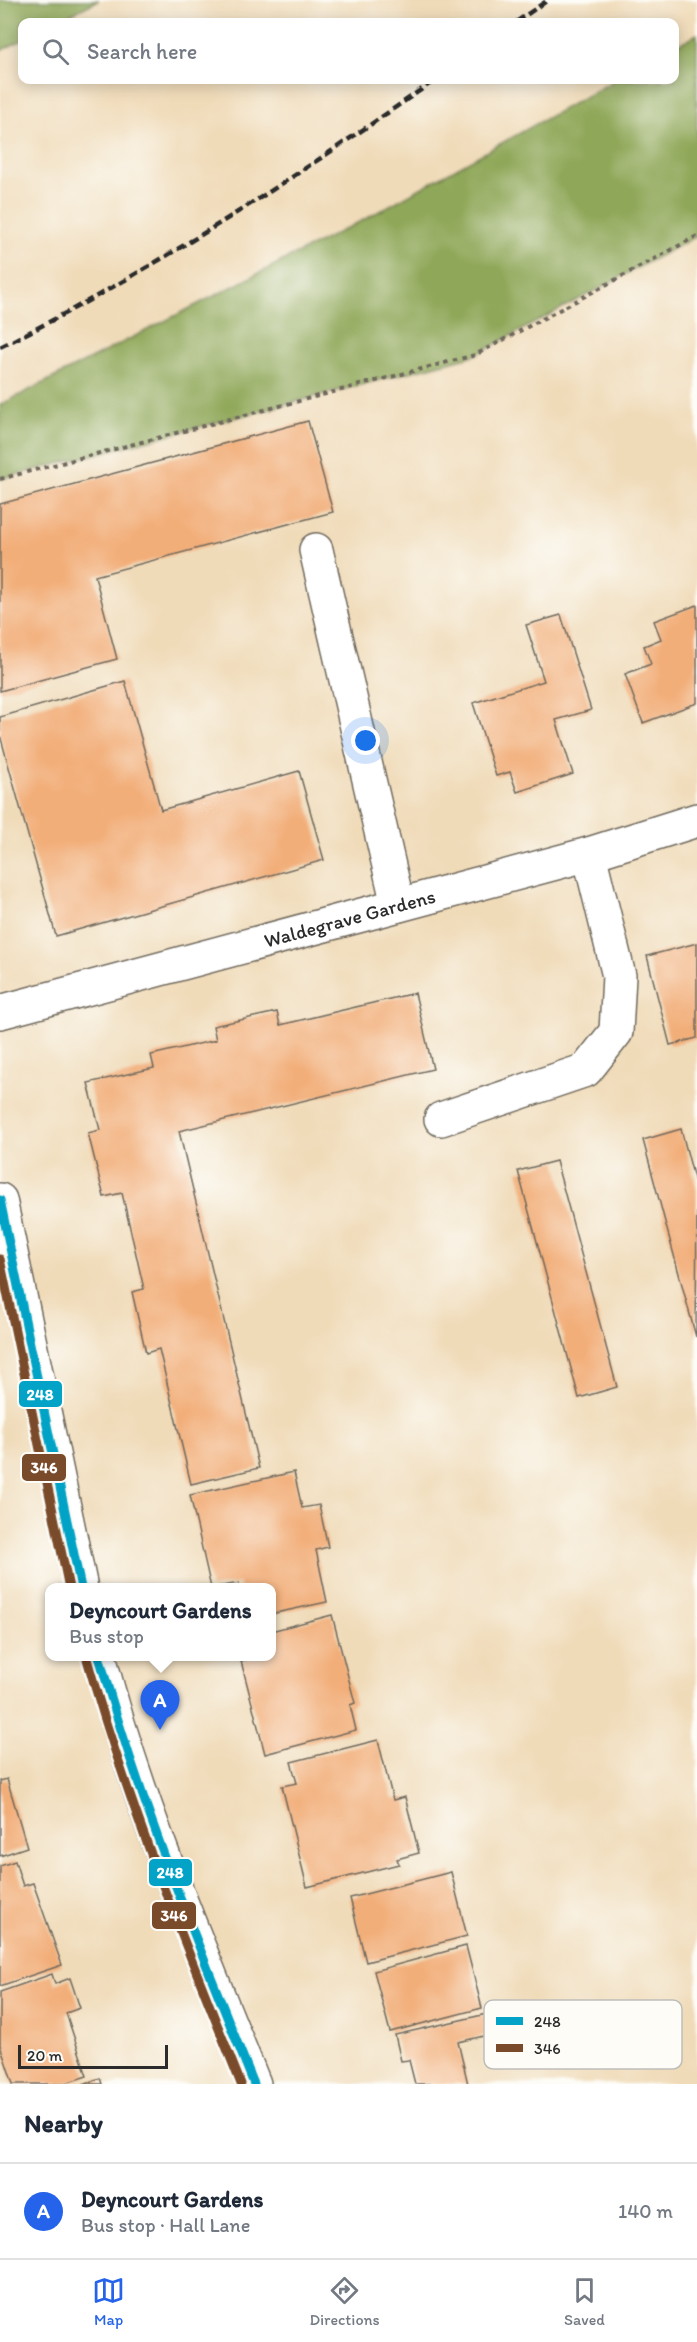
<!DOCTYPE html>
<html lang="en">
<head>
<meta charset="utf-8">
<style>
	:root { --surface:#fff; --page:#f6f6f7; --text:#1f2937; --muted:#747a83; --line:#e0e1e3; --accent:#2563eb }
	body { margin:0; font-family:Itim,sans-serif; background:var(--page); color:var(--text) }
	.scale { position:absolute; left:18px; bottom:15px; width:150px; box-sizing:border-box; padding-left:6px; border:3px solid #2b2b2b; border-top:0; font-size:16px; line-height:21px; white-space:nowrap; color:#2b2b2b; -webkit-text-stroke:4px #fdfcf7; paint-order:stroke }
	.you { position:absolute; left:366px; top:741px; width:21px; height:21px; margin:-15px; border:4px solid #fff; border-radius:50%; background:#1a73e8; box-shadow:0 0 0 9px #1a73e833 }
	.badge { display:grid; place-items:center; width:39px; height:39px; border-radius:50%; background:var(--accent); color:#fff; font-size:20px; font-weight:700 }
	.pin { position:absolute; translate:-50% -50px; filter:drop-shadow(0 2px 3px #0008) }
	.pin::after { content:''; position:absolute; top:32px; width:21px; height:18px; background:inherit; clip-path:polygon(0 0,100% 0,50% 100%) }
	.popup { position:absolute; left:45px; top:1583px; width:231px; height:78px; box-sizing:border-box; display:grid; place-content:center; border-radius:12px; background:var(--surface); filter:drop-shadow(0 2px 4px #0005); font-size:20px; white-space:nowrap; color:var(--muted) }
	.popup b { font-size:22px; color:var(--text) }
	.popup::after { content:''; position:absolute; left:50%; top:100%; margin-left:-12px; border:12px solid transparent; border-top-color:var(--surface) }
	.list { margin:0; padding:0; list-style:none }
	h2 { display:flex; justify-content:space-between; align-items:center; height:78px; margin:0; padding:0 24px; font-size:26px }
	h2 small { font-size:20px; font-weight:400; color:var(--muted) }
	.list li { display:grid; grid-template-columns:39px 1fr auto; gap:18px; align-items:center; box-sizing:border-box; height:96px; padding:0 24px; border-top:2px solid var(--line) }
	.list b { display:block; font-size:22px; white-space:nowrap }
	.list p { margin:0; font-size:20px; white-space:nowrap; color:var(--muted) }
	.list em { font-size:20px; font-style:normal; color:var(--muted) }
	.icon { flex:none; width:33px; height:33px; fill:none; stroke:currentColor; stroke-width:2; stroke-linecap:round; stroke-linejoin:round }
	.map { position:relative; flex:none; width:697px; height:2084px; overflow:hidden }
	.search { position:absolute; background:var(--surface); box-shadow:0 3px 15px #0003; left:18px; right:18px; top:18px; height:66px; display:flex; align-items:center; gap:15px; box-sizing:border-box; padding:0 21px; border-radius:12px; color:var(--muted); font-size:22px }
	.sheet { height:174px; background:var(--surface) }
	nav { display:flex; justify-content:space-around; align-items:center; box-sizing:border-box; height:84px; border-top:2px solid var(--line); background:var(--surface); font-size:16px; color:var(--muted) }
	nav a { display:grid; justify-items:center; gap:3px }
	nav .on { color:var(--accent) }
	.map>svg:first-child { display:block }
	.forest { fill:#8fa759; stroke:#5d6942; stroke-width:1.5 }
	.building { fill:#f2ae79 }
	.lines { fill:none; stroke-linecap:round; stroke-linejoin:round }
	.minor-casing { stroke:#70695d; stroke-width:36 }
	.path { stroke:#70695d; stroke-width:4; stroke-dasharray:4.5 4.5; stroke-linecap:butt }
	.minor { stroke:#fff; stroke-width:33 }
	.rail { stroke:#2b2b2b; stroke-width:4.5; stroke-dasharray:9 4.5; stroke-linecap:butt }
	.bus-1-casing { stroke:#fdfcf7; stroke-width:14 }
	.bus-2-casing { stroke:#fdfcf7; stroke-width:14 }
	.bus-1 { stroke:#02a3c6; stroke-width:9 }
	.bus-2 { stroke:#7a4b2a; stroke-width:9 }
	.labels { text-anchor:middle; stroke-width:4.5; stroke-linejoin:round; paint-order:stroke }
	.street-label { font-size:20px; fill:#2b2b2b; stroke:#fdfcf7 }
	.key { fill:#fdfcf7; stroke:#bebdba; stroke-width:1.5 }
	.key-label { font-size:16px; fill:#2b2b2b }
	.line-badge { stroke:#fdfcf7; stroke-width:2 }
	.badge-label { font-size:16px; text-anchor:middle; font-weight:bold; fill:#fff }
</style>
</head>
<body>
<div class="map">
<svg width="697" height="2084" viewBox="0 0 697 2084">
	<rect width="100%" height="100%" fill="#fdfcf7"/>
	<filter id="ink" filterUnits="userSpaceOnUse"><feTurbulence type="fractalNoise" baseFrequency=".0167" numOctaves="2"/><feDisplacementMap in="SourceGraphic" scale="12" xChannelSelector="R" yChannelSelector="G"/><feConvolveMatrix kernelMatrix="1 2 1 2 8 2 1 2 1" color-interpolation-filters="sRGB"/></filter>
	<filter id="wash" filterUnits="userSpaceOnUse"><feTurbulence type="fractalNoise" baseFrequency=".008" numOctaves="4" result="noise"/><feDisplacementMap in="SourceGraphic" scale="24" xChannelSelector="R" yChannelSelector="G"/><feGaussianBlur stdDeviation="1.35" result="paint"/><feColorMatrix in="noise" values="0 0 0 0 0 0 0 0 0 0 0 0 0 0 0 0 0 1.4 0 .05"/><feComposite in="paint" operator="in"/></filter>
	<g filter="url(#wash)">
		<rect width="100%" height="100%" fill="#f0dbb9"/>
		<g class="forest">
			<path d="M0 0H99L56 22H22V40L0 51Z"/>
			<path d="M697 34V236L475 355 0 479V405L367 218 615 80H674L675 46Z"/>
		</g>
		<g id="blocks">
			<g class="building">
				<path d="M308 421 333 512 95 576 117 659 0 691V504Z"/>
				<path d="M697 605V703L643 723 625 674 651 664 644 646 661 639 654 621Z"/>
				<path d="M561 615 591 710 556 720 573 774 517 792 510 772 496 776 473 703 544 681 526 625Z"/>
				<path d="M125 681 161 810 299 771 324 860 56 936 0 735V717Z"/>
				<path d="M697 943V1038L670 1045 647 956Z"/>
				<path d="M415 993 433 1069 179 1131 259 1468 191 1484 159 1349 146 1353 132 1292 144 1289 122 1193 104 1197 88 1133 100 1130 88 1083 154 1068 151 1055 216 1040 213 1026 277 1012 280 1025Z"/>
				<path d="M681 1129 697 1190 696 1337 643 1140Z"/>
				<path d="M556 1161 617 1387 579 1398 518 1171Z"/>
				<path d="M294 1472 302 1508 319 1505 328 1547 316 1550 327 1602 271 1614V1588H240L239 1583 211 1588 190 1495Z"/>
				<path d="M332 1615 355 1703 350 1705 356 1730 265 1754 241 1661 260 1656H271V1631Z"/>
				<path d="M378 1740 393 1800 405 1797 419 1853 397 1859 399 1864 307 1887 282 1786 297 1783 291 1762Z"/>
				<path d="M7 1779 27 1847 0 1856V1781Z"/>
				<path d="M15 1861 23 1886 33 1883 62 1965 0 1986V1866Z"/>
				<path d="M451 1872 467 1936 366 1962 350 1898Z"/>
				<path d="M466 1946 482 2008 390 2032 374 1971Z"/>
				<path d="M52 1974 55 1984 70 1978 80 2008 66 2013 87 2076 62 2084H13L0 2045V1992Z"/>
				<path d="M504 2010 509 2030 458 2042 468 2084H415L409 2060 401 2061 395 2035Z"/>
				<path d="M100 2078 102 2084H83Z"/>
			</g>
		</g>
	</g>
	<g filter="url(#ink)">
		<use href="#blocks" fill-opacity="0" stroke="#70695d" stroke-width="1.5"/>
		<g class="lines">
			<defs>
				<g id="minor">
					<path d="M316 550 398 905"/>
					<path id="s1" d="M0 1012 589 854 697 820"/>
					<path d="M441 1119 586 1070 616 1032 619 976 589 854"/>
					<path d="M0 1200 81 1588"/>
					<path d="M99 1656C137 1803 198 1944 254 2084"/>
				</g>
			</defs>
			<use href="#minor" class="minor-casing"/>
			<path class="path" d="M0 479 475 355 697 236"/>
			<use href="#minor" class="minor"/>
			<g class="rail">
				<path d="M516 22 548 0"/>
				<path d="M0 347C153 271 296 177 435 80"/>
			</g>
			<defs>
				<g id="bus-1">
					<path d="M0 1200 81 1588"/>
					<path d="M99 1656C140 1803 197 1943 254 2084"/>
				</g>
				<g id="bus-2">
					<path d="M0 1259 69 1588"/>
					<path d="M87 1659C128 1805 185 1944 241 2084"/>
				</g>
			</defs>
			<use href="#bus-1" class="bus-1-casing"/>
			<use href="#bus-2" class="bus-2-casing"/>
			<use href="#bus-1" class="bus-1"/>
			<use href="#bus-2" class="bus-2"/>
		</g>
	</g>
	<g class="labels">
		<g class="street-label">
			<text dy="7" stroke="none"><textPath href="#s1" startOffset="362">Waldegrave Gardens</textPath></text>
		</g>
	</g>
	<rect x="484" y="2000" width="198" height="69" rx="9" class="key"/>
	<rect x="496" y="2017" width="27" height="8" fill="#02a3c6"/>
	<rect x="496" y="2044" width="27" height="8" fill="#7a4b2a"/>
	<g class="key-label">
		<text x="534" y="2027">248</text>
		<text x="534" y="2054">346</text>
	</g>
	<g class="line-badge">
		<rect x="18" y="1380" width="45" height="28" rx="6" fill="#02a3c6"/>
		<rect x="21" y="1453" width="46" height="29" rx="6" fill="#7a4b2a"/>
		<rect x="148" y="1858" width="45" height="29" rx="6" fill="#02a3c6"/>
		<rect x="151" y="1901" width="46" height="29" rx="6" fill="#7a4b2a"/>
	</g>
	<g class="badge-label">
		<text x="40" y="1400">248</text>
		<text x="44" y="1473">346</text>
		<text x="170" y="1878">248</text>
		<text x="174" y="1921">346</text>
	</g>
</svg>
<div class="scale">20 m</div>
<div class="you"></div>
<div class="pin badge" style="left:160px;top:1730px">A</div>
<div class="popup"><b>Deyncourt Gardens</b>Bus stop</div>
<div class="search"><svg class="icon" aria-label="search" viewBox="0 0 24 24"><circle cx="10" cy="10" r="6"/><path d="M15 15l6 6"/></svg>Search here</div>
</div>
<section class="sheet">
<h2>Nearby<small></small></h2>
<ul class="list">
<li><span class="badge">A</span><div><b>Deyncourt Gardens</b><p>Bus stop · Hall Lane</p></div><em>140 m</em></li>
</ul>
</section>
<nav>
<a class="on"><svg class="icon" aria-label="map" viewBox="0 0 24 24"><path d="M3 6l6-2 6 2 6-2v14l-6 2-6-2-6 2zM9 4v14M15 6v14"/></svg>Map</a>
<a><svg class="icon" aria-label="directions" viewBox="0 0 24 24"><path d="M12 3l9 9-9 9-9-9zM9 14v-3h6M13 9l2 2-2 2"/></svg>Directions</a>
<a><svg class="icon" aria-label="saved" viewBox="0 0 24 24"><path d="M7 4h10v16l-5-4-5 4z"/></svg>Saved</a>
</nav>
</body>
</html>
